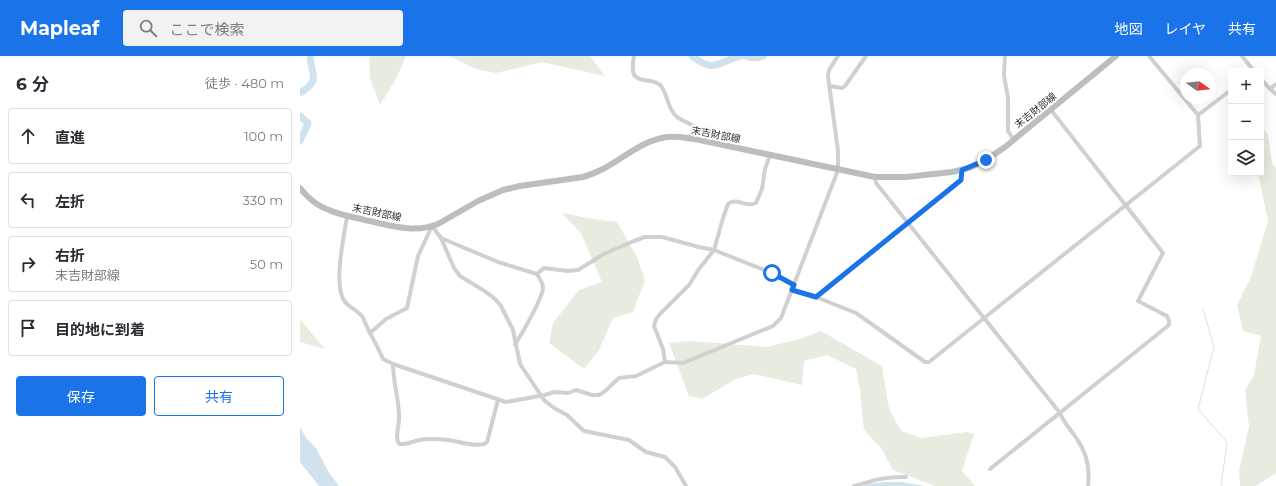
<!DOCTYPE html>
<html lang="ja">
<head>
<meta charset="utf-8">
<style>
	:root { --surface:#fff; --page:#f2f2f3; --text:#2b2b33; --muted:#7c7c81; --line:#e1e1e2; --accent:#1a73e8 }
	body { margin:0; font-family:Montserrat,"Noto Sans JP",sans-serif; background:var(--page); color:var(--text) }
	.controls { position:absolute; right:12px; top:12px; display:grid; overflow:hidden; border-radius:4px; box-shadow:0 4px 16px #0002 }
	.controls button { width:36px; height:36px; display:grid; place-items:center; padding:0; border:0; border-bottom:1px solid var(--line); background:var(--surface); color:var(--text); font:20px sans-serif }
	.compass { position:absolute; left:880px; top:12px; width:36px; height:36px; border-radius:50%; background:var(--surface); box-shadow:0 4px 16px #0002; rotate:105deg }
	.stop { position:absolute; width:12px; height:12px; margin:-9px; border:3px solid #1a73e8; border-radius:50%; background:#fff }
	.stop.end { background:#1a73e8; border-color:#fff; box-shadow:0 1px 4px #0008 }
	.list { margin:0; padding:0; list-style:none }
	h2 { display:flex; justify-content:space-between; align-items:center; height:52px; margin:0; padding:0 16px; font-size:17px }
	h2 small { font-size:13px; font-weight:400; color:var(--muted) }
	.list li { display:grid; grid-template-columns:26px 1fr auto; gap:12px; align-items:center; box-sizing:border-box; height:56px; margin:0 8px 8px; padding:0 8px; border:1px solid var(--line); border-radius:4px }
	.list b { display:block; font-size:15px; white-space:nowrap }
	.list p { margin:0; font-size:13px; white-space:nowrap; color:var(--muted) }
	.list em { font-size:13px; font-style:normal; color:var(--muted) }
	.actions { display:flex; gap:8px; padding:12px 16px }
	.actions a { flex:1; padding:9px 0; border:1px solid var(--accent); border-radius:4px; text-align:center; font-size:14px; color:var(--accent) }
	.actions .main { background:var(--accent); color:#fff }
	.icon { flex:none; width:22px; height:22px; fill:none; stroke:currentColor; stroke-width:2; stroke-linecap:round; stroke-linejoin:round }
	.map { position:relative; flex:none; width:976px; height:430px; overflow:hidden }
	header { display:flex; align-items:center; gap:24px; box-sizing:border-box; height:56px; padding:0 20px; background:var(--accent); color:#fff }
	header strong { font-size:19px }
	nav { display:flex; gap:22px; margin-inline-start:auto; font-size:14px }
	.search { width:280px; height:36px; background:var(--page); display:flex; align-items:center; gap:10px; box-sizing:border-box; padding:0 14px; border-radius:4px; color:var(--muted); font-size:15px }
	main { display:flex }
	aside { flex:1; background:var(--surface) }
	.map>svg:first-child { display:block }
	.green { fill:#e6ecdf }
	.water { fill:#cfe2ee }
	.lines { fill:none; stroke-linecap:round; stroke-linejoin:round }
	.stream { stroke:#cfe2ee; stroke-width:1 }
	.river { stroke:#cfe2ee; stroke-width:7 }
	.street { stroke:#d0d0d0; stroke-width:4 }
	.secondary { stroke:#bdbdbd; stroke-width:6 }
	.route { stroke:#1a73e8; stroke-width:5 }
	.labels { text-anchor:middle; stroke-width:4; stroke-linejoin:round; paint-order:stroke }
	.street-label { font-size:10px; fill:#333; stroke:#fff }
</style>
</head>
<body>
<header>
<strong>Mapleaf</strong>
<div class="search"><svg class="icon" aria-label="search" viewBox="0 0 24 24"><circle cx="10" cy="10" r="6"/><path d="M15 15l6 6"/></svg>ここで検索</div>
<nav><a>地図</a><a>レイヤ</a><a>共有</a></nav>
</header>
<main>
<aside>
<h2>6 分<small>徒歩 · 480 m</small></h2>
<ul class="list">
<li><svg class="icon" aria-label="ahead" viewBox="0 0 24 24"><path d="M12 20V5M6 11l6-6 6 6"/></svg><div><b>直進</b></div><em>100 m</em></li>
<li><svg class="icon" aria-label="left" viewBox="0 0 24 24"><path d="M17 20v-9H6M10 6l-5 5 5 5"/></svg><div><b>左折</b></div><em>330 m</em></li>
<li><svg class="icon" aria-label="right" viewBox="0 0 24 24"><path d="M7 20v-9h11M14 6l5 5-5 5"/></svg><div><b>右折</b><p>末吉財部線</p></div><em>50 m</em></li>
<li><svg class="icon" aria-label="arrive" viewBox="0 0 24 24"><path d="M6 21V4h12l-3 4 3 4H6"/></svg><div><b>目的地に到着</b></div></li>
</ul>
<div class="actions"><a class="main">保存</a><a>共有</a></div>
</aside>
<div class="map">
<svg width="976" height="430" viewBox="0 0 976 430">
	<rect width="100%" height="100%" fill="#fff"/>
	<g class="green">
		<path d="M69 0H106L97 21 80 49 70 22Z"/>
		<path d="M149 0H290L305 20 242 6 196 17 176 13Z"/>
		<path d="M961 69 968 79 972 108 976 112V417L956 430H940L939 415 949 371 945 334 954 319 961 280 943 275 937 249 951 221 968 165 958 117H961Z"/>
		<path d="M262 157 293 163 317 166 337 201 345 224 333 256 313 262 299 294 284 313 249 287 253 267 279 234 302 226 281 177Z"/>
		<path d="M0 263 25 293 0 286Z"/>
		<path d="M521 275 582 310 589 353 601 375 621 382 667 376 674 378 662 415 675 430H635L593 414 581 392 564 374 560 334 556 313 527 299 504 305 502 329 454 318 436 323 402 343 389 340 369 287 390 285 467 291 499 283Z"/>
	</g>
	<g class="water">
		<path d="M0 371 6 382 16 392 29 417 39 430H19L0 406Z"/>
		<path d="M585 426H601L625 430H563L568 428Z"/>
	</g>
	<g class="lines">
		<path class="stream" d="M903 253 914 291 898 353 925 384 927 387 921 430"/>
		<g class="river">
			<path d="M392 0C415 18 417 6 440 0"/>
			<path d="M445 0C451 2 456 3 463 0"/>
			<path d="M0 37C22 23 11 20 10 0"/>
			<path d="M0 60 8 67 0 85"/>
		</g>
		<g class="street">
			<path d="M334 0C333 5 332 14 334 19 340 27 353 22 360 29 368 37 367 52 376 60 380 64 387 66 392 69L394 75 388 82"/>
			<path d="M705 0 704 19 708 42V75L714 84"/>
			<path d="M942 0 954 15"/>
			<path d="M961 23 970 33 976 38"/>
			<path d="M530 30 542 32 545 30 566 0"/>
			<path d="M970 33 976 28"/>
			<path d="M898 59 931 34"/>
			<path d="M575 121 576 127 760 357C764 367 771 374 777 383 787 397 790 413 788 430"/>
			<path d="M47 160C44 181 34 224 43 243 48 252 55 252 61 259 65 263 65 268 68 273 73 283 79 293 83 303L93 308 206 346 245 339 254 336 268 337 276 334 292 339H299L304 336 319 322 336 320 365 306 383 307 473 270 481 262 538 114V95L528 20 529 14 538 0"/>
			<path d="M141 182 198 206 237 218C239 222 243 227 243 232 242 243 222 278 215 288"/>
			<path d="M237 218 244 212 268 215 278 214 304 198 334 185 345 181H362L399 191 414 194 472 217 494 229"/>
			<path d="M492 234 516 241 556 257 625 306H629L900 90 898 59 849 0"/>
			<path d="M516 241 661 124 662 114"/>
			<path d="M70 277 86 263 107 252 118 200 132 170 141 182 154 212 160 220 186 236 195 243 201 250 213 274 220 308 244 344 254 352 267 359 284 375 329 384 346 396 365 401 375 411 386 430"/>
			<path d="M365 306 363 293 354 270 356 263 361 257 389 229 399 213 414 194 423 162 428 148C436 141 447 152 456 147L462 133 465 113 470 99"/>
			<path d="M93 308C93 326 99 343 99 360 100 369 94 380 99 388 106 389 113 385 120 384 129 382 139 383 148 384 157 385 181 393 187 386L198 344"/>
			<path d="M690 413 869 269V265L867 260 838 245 863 197 751 54"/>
			<path d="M554 430C572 425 586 420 606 421"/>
		</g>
		<path class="secondary" d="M0 132C8 142 17 150 29 154 40 159 53 161 65 164 89 169 114 178 138 168L178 145 203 134 220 130 283 121C290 119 297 116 303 113 324 102 343 84 367 81 377 80 386 82 395 83L575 121H606L652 116 669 112 686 104 705 91 816 0"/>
	</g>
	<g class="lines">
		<path class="route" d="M472 217 494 229 492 234 516 241 661 124 662 114 686 104"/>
	</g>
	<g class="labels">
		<g class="street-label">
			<text transform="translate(735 54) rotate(-39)" y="4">末吉財部線</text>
			<text transform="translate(416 78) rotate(11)" y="4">末吉財部線</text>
			<text transform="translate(77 156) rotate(12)" y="4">末吉財部線</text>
		</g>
	</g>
</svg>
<div class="controls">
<button>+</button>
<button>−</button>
<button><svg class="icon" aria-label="layers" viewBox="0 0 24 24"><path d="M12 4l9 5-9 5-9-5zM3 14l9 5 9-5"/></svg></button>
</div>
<svg class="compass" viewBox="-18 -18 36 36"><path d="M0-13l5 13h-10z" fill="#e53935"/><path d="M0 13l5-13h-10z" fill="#7c7c81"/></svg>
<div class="stop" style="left:472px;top:217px"></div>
<div class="stop end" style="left:686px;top:104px"></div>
</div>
</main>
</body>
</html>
